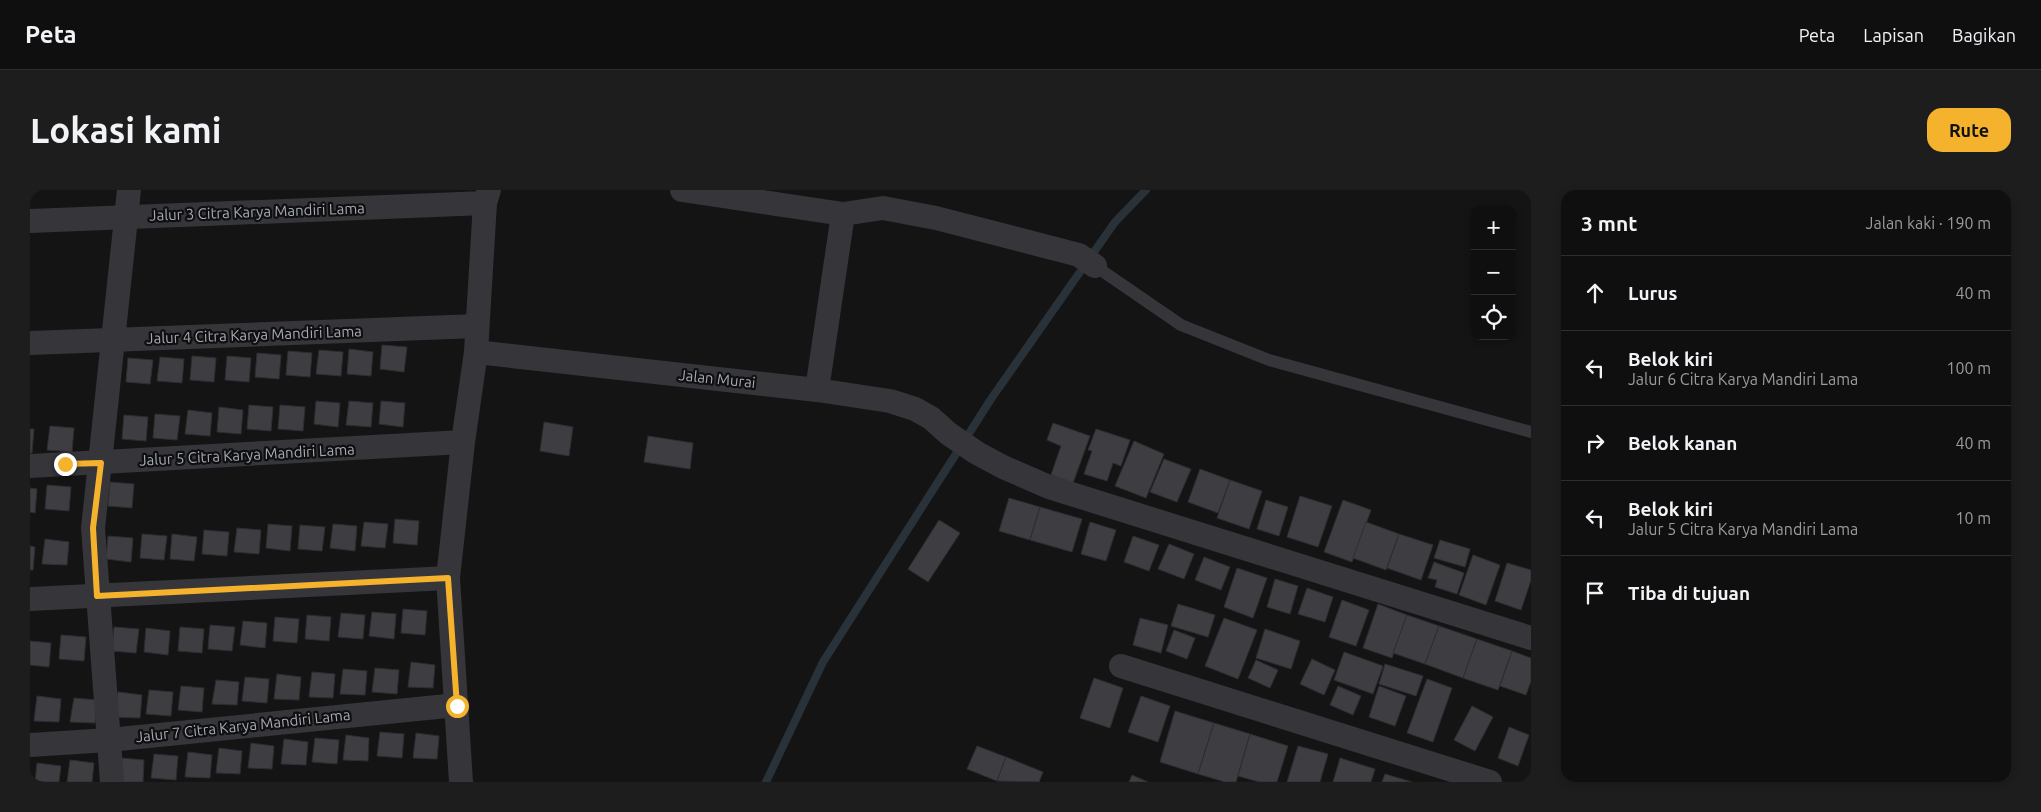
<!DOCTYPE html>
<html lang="id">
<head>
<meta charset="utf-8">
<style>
	:root { --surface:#0f0f10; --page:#1d1d1e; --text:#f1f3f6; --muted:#9b9c9f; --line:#2f2f30; --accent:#f4b22d }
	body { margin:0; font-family:Ubuntu,sans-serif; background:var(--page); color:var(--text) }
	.controls { position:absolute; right:15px; top:15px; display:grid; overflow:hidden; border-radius:10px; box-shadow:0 2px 8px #0003 }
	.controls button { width:45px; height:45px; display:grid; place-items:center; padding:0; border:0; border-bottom:1px solid var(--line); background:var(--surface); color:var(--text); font:25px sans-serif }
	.stop { position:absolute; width:15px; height:15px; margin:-11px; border:4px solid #f4b22d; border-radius:50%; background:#fff }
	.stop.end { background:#f4b22d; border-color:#fff; box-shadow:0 1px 5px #0008 }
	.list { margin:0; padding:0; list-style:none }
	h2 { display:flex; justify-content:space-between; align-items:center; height:65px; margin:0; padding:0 20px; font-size:21px }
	h2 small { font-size:16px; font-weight:400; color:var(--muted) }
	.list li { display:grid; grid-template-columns:32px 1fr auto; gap:15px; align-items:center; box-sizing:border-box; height:75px; padding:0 20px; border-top:1px solid var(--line) }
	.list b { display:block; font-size:19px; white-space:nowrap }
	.list p { margin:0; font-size:16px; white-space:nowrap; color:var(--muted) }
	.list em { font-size:16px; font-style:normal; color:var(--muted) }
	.icon { flex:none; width:28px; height:28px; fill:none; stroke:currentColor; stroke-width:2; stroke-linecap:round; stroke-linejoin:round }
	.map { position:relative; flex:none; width:1501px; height:592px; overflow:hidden; border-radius:15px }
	header { display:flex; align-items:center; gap:30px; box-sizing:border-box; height:70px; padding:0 25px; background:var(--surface); border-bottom:1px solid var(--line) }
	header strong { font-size:24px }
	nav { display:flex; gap:28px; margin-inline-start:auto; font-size:18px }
	.intro { display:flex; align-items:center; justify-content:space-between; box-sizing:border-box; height:120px; padding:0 30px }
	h1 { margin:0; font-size:35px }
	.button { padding:12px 22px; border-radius:15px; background:var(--accent); color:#111; font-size:18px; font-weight:700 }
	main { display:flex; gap:30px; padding:0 30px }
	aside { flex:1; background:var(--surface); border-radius:15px; box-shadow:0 2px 8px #0003 }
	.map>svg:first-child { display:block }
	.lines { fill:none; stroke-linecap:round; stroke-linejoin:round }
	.stream { stroke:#2a3239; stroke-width:8 }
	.building { fill:#3e3e42; stroke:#2e2d31 }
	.service { stroke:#35353a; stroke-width:12 }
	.minor { stroke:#35353a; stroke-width:24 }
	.route { stroke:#f4b22d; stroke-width:6 }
	.labels { text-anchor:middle; stroke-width:4.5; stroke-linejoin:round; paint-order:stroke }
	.street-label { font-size:15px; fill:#a5aab6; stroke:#0f0f10 }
</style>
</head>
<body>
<header>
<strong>Peta</strong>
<nav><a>Peta</a><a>Lapisan</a><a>Bagikan</a></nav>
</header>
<div class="intro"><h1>Lokasi kami</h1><a class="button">Rute</a></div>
<main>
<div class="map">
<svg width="1501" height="592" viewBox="0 0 1501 592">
	<rect width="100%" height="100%" fill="#141415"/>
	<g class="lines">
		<path class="stream" d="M736 592 793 472 961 209 1085 32 1116 0"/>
	</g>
	<g class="building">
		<path d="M352 155 377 157 374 182 350 179Z"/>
		<path d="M319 159 343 162 341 186 317 184Z"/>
		<path d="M289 160 313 162 311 186 286 184Z"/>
		<path d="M258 161 282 163 280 187 256 185Z"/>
		<path d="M227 163 251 165 249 189 225 187Z"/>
		<path d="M162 166 186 168 184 192 160 190Z"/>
		<path d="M197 166 221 168 219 192 195 190Z"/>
		<path d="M130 167 154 169 152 193 127 191Z"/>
		<path d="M98 168 123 170 120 194 96 192Z"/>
		<path d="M286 211 310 213 308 237 284 234Z"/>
		<path d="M319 211 343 213 341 237 316 235Z"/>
		<path d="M351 211 375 213 373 237 349 234Z"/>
		<path d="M219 215 243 217 241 241 217 239Z"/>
		<path d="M250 215 275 217 273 241 248 239Z"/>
		<path d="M189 217 213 220 211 244 187 242Z"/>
		<path d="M158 220 182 223 180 246 155 244Z"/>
		<path d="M125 224 150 226 147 250 123 248Z"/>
		<path d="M94 225 118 227 116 251 92 249Z"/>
		<path d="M514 232 543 237 539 266 510 261Z"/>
		<path d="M1023 233 1060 246 1043 293 1021 285 1031 256 1017 250Z"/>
		<path d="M20 236 44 238 42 262 17 260Z"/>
		<path d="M0 239H4L2 263H0Z"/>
		<path d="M1066 239 1100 250 1091 276 1083 273 1077 291 1054 284 1062 261 1058 260Z"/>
		<path d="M618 246 663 253 660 279 614 272Z"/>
		<path d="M1104 251 1134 264 1116 308 1085 296Z"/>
		<path d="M1134 269 1161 279 1147 312 1120 302Z"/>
		<path d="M1170 279 1200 290 1188 323 1158 312Z"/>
		<path d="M1200 290 1232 301 1219 339 1187 328Z"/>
		<path d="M80 292 104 294 102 318 78 316Z"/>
		<path d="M17 295 41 297 39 321 15 319Z"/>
		<path d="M0 298 7 299 5 323 0 322Z"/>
		<path d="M1270 306 1302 316 1288 357 1257 347Z"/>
		<path d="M979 308 1010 317 1000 350 969 341Z"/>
		<path d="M1236 310 1258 317 1249 346 1227 339Z"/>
		<path d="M1313 310 1341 320 1322 372 1294 362Z"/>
		<path d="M1010 317 1052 329 1042 362 1000 350Z"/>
		<path d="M365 329 389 331 387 355 363 353Z"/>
		<path d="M909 330 930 343 898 392 878 379Z"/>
		<path d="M334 332 358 334 355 358 331 356Z"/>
		<path d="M1060 332 1086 340 1076 371 1051 364Z"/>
		<path d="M1336 332 1369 344 1356 380 1323 368Z"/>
		<path d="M238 334 262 336 260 361 236 358Z"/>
		<path d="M303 334 327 336 325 361 300 358Z"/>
		<path d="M270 335 295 337 292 361 268 359Z"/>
		<path d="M207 338 231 340 229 364 204 362Z"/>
		<path d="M174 340 199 342 197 366 172 364Z"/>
		<path d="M112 344 137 346 134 370 110 368Z"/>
		<path d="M142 344 167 347 164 371 140 369Z"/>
		<path d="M1369 344 1403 355 1391 390 1357 378Z"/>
		<path d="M78 346 103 348 101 372 76 369Z"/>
		<path d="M1103 346 1129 355 1119 381 1094 372Z"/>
		<path d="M15 349 39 352 37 375 12 374Z"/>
		<path d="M1410 350 1440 359 1435 377 1404 368Z"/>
		<path d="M1139 354 1164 364 1154 389 1128 379Z"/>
		<path d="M0 356 5 357 3 380H0Z"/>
		<path d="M1443 365 1470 375 1456 415 1429 405Z"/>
		<path d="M1174 367 1200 377 1191 400 1165 390Z"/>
		<path d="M1404 372 1434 383 1427 404 1405 397 1407 390 1398 388Z"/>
		<path d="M1477 373 1501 380V390L1491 420 1465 411Z"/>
		<path d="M1207 378 1237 388 1223 428 1194 417Z"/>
		<path d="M1245 389 1268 396 1260 424 1237 417Z"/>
		<path d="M1277 398 1303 407 1295 432 1268 424Z"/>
		<path d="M1312 410 1339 420 1326 456 1299 447Z"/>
		<path d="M1148 414 1185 425 1178 447 1141 436Z"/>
		<path d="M1348 414 1377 425 1362 468 1333 458Z"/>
		<path d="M373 419 397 421 395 445 371 443Z"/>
		<path d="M342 422 366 424 364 449 339 446Z"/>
		<path d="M311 423 335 425 333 449 308 447Z"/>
		<path d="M277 425 301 427 299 451 275 449Z"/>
		<path d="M1377 425 1409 436 1395 474 1363 463Z"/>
		<path d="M245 427 269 429 267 453 243 451Z"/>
		<path d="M1110 428 1138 435 1131 463 1103 455Z"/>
		<path d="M1194 428 1227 440 1208 489 1175 476Z"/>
		<path d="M213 431 237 433 235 458 210 455Z"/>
		<path d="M180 435 205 437 202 461 178 459Z"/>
		<path d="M1409 436 1447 449 1433 488 1395 474Z"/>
		<path d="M84 437 109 439 106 463 82 461Z"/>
		<path d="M150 437 174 439 172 463 148 461Z"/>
		<path d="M116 438 140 441 138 465 114 462Z"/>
		<path d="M1235 439 1270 451 1261 479 1226 468Z"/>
		<path d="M1144 440 1165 448 1157 469 1136 461Z"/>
		<path d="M31 445 56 447 54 471 29 469Z"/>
		<path d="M1447 449 1482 461 1468 500 1433 488Z"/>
		<path d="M0 451 21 453 19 477 0 475Z"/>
		<path d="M1482 461 1501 468V491L1496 505 1470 496Z"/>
		<path d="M1314 462 1353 476 1343 504 1304 490Z"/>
		<path d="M1282 469 1305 480 1294 505 1270 494Z"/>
		<path d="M1226 470 1248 480 1240 498 1218 488Z"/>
		<path d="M381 472 405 475 403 498 378 497Z"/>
		<path d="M1355 474 1393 486 1386 506 1349 494Z"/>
		<path d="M345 478 369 480 367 504 342 502Z"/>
		<path d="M313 479 337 481 335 505 310 504Z"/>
		<path d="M282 482 305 484 303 508 279 507Z"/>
		<path d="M247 484 271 487 269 510 244 509Z"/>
		<path d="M215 487 239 489 237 513 212 511Z"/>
		<path d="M1064 488 1093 498 1080 538 1050 528Z"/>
		<path d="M1397 489 1422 498 1403 552 1377 543Z"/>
		<path d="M186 490 209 492 207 515 182 514Z"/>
		<path d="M151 496 174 498 172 522 148 520Z"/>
		<path d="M1308 496 1331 506 1323 525 1300 515Z"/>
		<path d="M1349 496 1376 506 1365 536 1339 527Z"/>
		<path d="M119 500 143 502 141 526 116 524Z"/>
		<path d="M88 502 112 505 110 528 85 527Z"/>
		<path d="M7 506 31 509 29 532 4 531Z"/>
		<path d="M1111 506 1140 516 1128 552 1098 542Z"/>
		<path d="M44 508 67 510 65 533 40 532Z"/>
		<path d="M1442 516 1463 527 1445 561 1424 550Z"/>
		<path d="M1145 521 1184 533 1168 584 1130 572Z"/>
		<path d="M1184 533 1220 544 1206 592H1195L1168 584Z"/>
		<path d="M1479 537 1499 545 1488 576 1468 568Z"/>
		<path d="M350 542 374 544 372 568 347 566Z"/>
		<path d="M386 543 409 546 407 569 383 568Z"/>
		<path d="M1220 544 1258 556 1247 592H1229L1208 586Z"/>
		<path d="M316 545 339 548 338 571 313 570Z"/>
		<path d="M285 548 309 550 307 574 282 572Z"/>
		<path d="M254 549 278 552 276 575 251 574Z"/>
		<path d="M221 553 244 556 242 579 218 578Z"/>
		<path d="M947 556 976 567 967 591 937 579Z"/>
		<path d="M1268 556 1298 564 1290 592H1257Z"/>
		<path d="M189 558 212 561 210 584 186 583Z"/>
		<path d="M158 562 182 565 180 588 155 587Z"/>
		<path d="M124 564 148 566 146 590 121 588Z"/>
		<path d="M976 567 1013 582 1009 592 967 591Z"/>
		<path d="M91 568 114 570 113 592H88Z"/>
		<path d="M1310 568 1345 579 1341 592H1303Z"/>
		<path d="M40 570 64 573 62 592H37Z"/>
		<path d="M7 573 31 576 29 592H5Z"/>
		<path d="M1355 584 1382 592H1352Z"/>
		<path d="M1102 585 1118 592H1099Z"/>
	</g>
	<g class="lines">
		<path class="service" d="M1065 76 1151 135 1239 170 1501 242"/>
		<g class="minor">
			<path d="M652 0 813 24 853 18 906 28 1049 65 1065 76"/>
			<path d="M0 31 455 13"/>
			<path d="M0 153 447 136"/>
			<path d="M446 162 787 200 860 211 885 219 901 228 919 244 947 263 973 277 1019 297 1501 448"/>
			<path d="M787 200 813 24"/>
			<path d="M0 276 433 252"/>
			<path d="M0 409 418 388"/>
			<path d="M1091 476 1460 592"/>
			<path d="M0 555 79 550 427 515"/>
			<path d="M82 592 63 338 99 0"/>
			<path d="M431 592 418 388 433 252 446 162 455 13 459 0"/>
		</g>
	</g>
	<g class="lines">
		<path class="route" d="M35 274 71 273 63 338 67 406 418 388 427 516"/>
	</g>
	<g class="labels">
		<g class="street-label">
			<text transform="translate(227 22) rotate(-2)" y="5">Jalur 3 Citra Karya Mandiri Lama</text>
			<text transform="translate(224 145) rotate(-2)" y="5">Jalur 4 Citra Karya Mandiri Lama</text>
			<text transform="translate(687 189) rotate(6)" y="5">Jalan Murai</text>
			<text transform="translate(217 265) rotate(-3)" y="5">Jalur 5 Citra Karya Mandiri Lama</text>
			<text transform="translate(213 536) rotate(-6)" y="5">Jalur 7 Citra Karya Mandiri Lama</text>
		</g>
	</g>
</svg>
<div class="controls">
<button>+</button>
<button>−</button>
<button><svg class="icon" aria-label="locate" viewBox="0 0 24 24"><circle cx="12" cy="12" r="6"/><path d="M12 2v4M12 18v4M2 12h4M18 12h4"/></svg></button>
</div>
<div class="stop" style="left:427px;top:516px"></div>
<div class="stop end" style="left:35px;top:274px"></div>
</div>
<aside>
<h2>3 mnt<small>Jalan kaki · 190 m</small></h2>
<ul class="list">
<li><svg class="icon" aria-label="ahead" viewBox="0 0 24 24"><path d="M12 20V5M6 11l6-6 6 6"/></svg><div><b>Lurus</b></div><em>40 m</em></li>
<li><svg class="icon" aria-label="left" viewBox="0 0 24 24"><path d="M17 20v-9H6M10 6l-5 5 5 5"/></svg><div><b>Belok kiri</b><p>Jalur 6 Citra Karya Mandiri Lama</p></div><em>100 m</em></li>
<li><svg class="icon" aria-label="right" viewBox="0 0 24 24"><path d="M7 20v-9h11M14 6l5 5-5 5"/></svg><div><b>Belok kanan</b></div><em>40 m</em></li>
<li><svg class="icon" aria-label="left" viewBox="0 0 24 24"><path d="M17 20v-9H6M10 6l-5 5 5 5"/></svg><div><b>Belok kiri</b><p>Jalur 5 Citra Karya Mandiri Lama</p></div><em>10 m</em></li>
<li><svg class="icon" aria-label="arrive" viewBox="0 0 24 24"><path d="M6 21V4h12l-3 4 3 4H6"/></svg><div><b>Tiba di tujuan</b></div></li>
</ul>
</aside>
</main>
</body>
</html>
